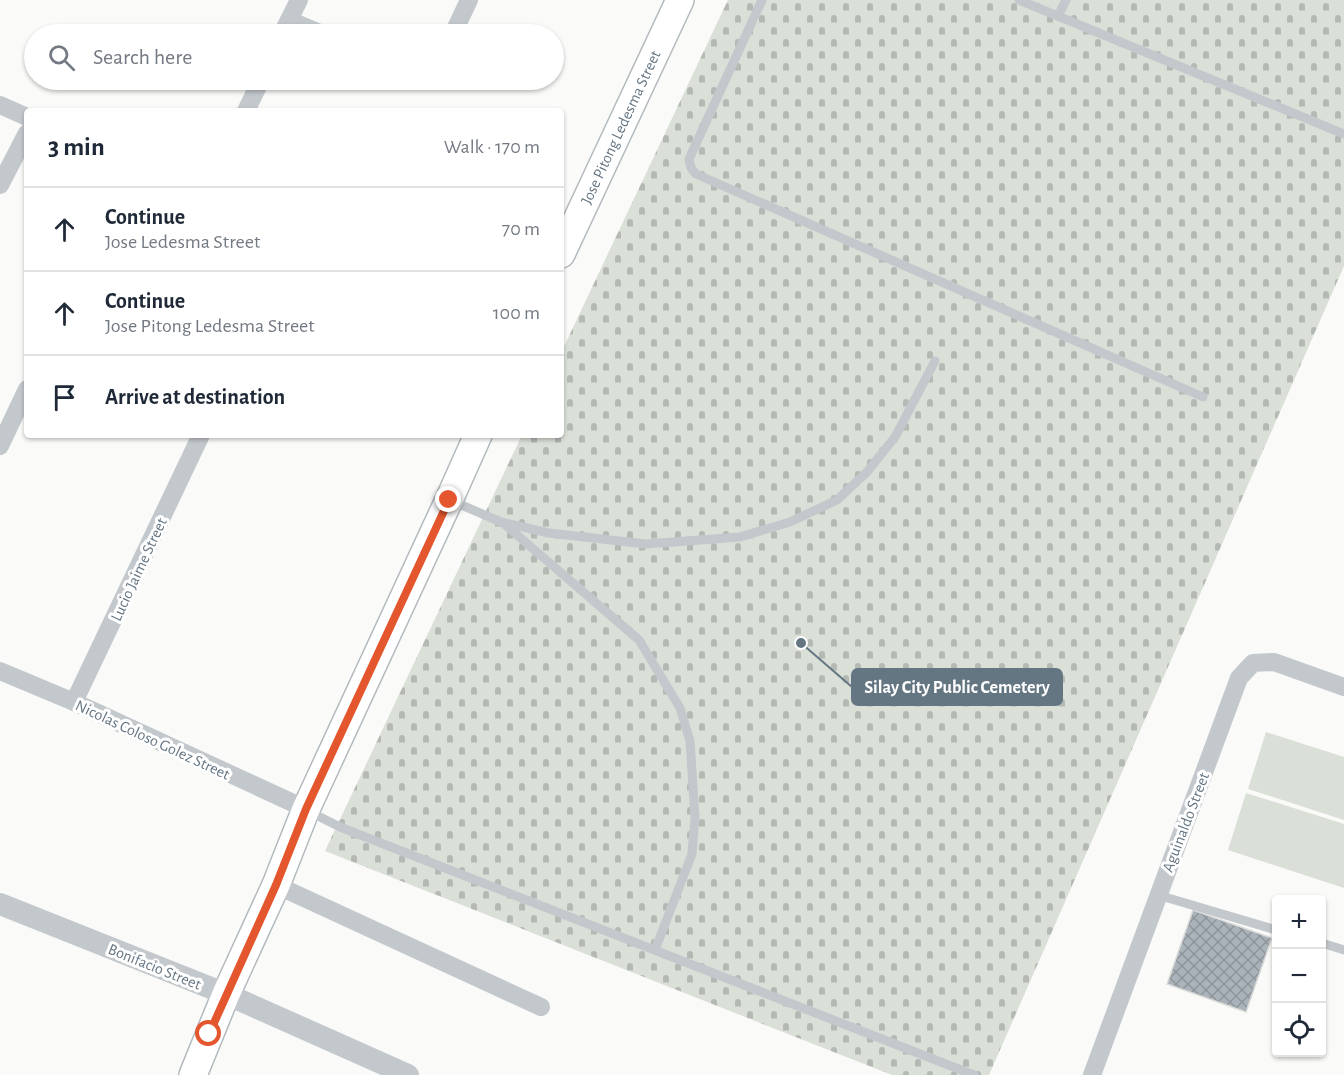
<!DOCTYPE html>
<html lang="en">
<head>
<meta charset="utf-8">
<style>
	:root { --surface:#fff; --page:#f6f6f7; --text:#1f2937; --muted:#747a83; --line:#e0e1e3 }
	body { margin:0; font-family:"Alegreya Sans",sans-serif; background:var(--page); color:var(--text) }
	.controls { position:absolute; right:18px; bottom:18px; display:grid; overflow:hidden; border-radius:6px; box-shadow:0 2px 4px #0004 }
	.controls button { width:54px; height:54px; display:grid; place-items:center; padding:0; border:0; border-bottom:2px solid var(--line); background:var(--surface); color:var(--text); font:30px sans-serif }
	.stop { position:absolute; width:18px; height:18px; margin:-14px; border:4px solid #e4572e; border-radius:50%; background:#fff }
	.stop.end { background:#e4572e; border-color:#fff; box-shadow:0 2px 6px #0008 }
	.list { margin:0; padding:0; list-style:none }
	h2 { display:flex; justify-content:space-between; align-items:center; height:78px; margin:0; padding:0 24px; font-size:26px }
	h2 small { font-size:20px; font-weight:400; color:var(--muted) }
	.list li { display:grid; grid-template-columns:39px 1fr auto; gap:18px; align-items:center; box-sizing:border-box; height:84px; padding:0 24px; border-top:2px solid var(--line) }
	.list b { display:block; font-size:22px; white-space:nowrap }
	.list p { margin:0; font-size:20px; white-space:nowrap; color:var(--muted) }
	.list em { font-size:20px; font-style:normal; color:var(--muted) }
	.icon { flex:none; width:33px; height:33px; fill:none; stroke:currentColor; stroke-width:2; stroke-linecap:round; stroke-linejoin:round }
	.map { position:relative; flex:none; width:1344px; height:1075px; overflow:hidden }
	.search { position:absolute; background:var(--surface); box-shadow:0 2px 4px #0004; left:24px; top:24px; width:540px; height:66px; display:flex; align-items:center; gap:15px; box-sizing:border-box; padding:0 21px; border-radius:33px; color:var(--muted); font-size:22px }
	.panel { position:absolute; background:var(--surface); box-shadow:0 2px 4px #0004; left:24px; top:108px; width:540px; height:330px; border-radius:6px }
	.map>svg:first-child { display:block }
	.green { fill:#dadfd7 }
	.cemetery { fill:url(#cemetery-stones) }
	.building { fill:url(#building-cross-hatch); stroke:#dcdcda; stroke-width:1.5 }
	.lines { fill:none; stroke-linecap:round; stroke-linejoin:round }
	.secondary-casing { stroke:#b3babf; stroke-width:30 }
	.service { stroke:#c3c8cc; stroke-width:9 }
	.minor { stroke:#c3c8cc; stroke-width:18 }
	.tertiary { stroke:#c3c8cc; stroke-width:22 }
	.secondary { stroke:#fff; stroke-width:27 }
	.route { stroke:#e4572e; stroke-width:8 }
	.labels { text-anchor:middle; stroke-width:6; stroke-linejoin:round; paint-order:stroke }
	.street-label { font-size:16px; fill:#657683; stroke:#fff }
	.leader { fill:none; stroke:#657683; stroke-width:2 }
	.callout-dot { fill:#657683; stroke:#fff; stroke-width:2 }
	.callout { fill:#657683; stroke:#657683; stroke-width:2 }
	.callout-label { font-size:18px; text-anchor:middle; font-weight:bold; fill:#fff }
</style>
</head>
<body>
<div class="map">
<svg width="1344" height="1075" viewBox="0 0 1344 1075">
	<defs>
		<pattern id="cemetery-stones" width="16" height="16" patternUnits="userSpaceOnUse" patternTransform="scale(1.5)"><rect width="16" height="16" fill="#dadfd7"/><path d="M2 7V4a2 2 0 0 1 4 0v3zM10 15v-3a2 2 0 0 1 4 0v3z" fill="#b4b9b4"/></pattern>
		<pattern id="building-cross-hatch" width="8" height="8" patternUnits="userSpaceOnUse" patternTransform="scale(1.5)"><rect width="8" height="8" fill="#aab3b9"/><path d="M0 0l8 8M0 8l8-8" fill="none" stroke="#8e969c"/></pattern>
	</defs>
	<rect width="100%" height="100%" fill="#fafaf8"/>
	<g class="green">
		<path d="M1266 732 1344 757V820L1248 789Z"/>
		<path d="M1246 793 1344 824V888L1228 850Z"/>
	</g>
	<path class="cemetery" d="M728 0H1344V266L989 1075H892L325 851 522 435H561V353Z"/>
	<path class="building" d="M1193 910 1272 938 1246 1012 1167 984Z"/>
	<g class="lines">
		<defs>
			<g id="secondary">
				<path d="M561 254 680 0"/>
				<path d="M193 1075 226 994 276 885 306 809 449 500 478 435"/>
			</g>
		</defs>
		<use href="#secondary" class="secondary-casing"/>
		<g class="service">
			<path d="M762 0 689 159 691 168 696 174 1203 397"/>
			<path d="M1019 0 1344 134"/>
			<path d="M1058 16 1066 0"/>
			<path d="M452 501 501 522 549 533 646 544 740 537 790 522 837 500 867 472 895 437 935 361"/>
			<path d="M502 522 639 640 680 708 690 741 695 817 692 854 655 950"/>
			<path d="M308 811 340 827 974 1075"/>
			<path d="M1158 895 1276 930"/>
			<path d="M1322 943 1344 950"/>
		</g>
		<g class="minor">
			<path d="M289 20 322 34"/>
			<path d="M282 34 299 0"/>
			<path d="M453 34 469 0"/>
			<path d="M0 105 27 117"/>
			<path d="M246 111 261 80"/>
			<path d="M0 185 27 133"/>
			<path d="M0 446 27 389"/>
			<path d="M0 671 74 702 306 809"/>
			<path d="M74 702 201 435"/>
			<path d="M276 885 541 1007"/>
			<path d="M1092 1075 1239 678 1253 663 1274 662 1344 687"/>
		</g>
		<path class="tertiary" d="M0 904 226 994 408 1075"/>
		<use href="#secondary" class="secondary"/>
	</g>
	<g class="lines">
		<path class="route" d="M209 1034 276 885 306 809 449 500"/>
	</g>
	<g class="labels">
		<g class="street-label">
			<text transform="translate(620 127) rotate(-65)" y="6">Jose Pitong Ledesma Street</text>
			<text transform="translate(138 569) rotate(-65)" y="6">Lucio Jaime Street</text>
			<text transform="translate(153 739) rotate(25)" y="6">Nicolas Coloso Golez Street</text>
			<text transform="translate(1185 822) rotate(-69)" y="6">Aguinaldo Street</text>
			<text transform="translate(155 966) rotate(22)" y="6">Bonifacio Street</text>
		</g>
	</g>
	<path class="leader" d="M801 643L852 687"/>
	<circle class="callout-dot" cx="801" cy="643" r="6"/>
	<rect class="callout" x="852" y="669" width="210" height="36" rx="6"/>
	<g class="callout-label">
		<text x="957" y="693">Silay City Public Cemetery</text>
	</g>
</svg>
<div class="controls">
<button>+</button>
<button>−</button>
<button><svg class="icon" aria-label="locate" viewBox="0 0 24 24"><circle cx="12" cy="12" r="6"/><path d="M12 2v4M12 18v4M2 12h4M18 12h4"/></svg></button>
</div>
<div class="stop" style="left:209px;top:1034px"></div>
<div class="stop end" style="left:449px;top:500px"></div>
<div class="search"><svg class="icon" aria-label="search" viewBox="0 0 24 24"><circle cx="10" cy="10" r="6"/><path d="M15 15l6 6"/></svg>Search here</div>
<section class="panel">
<h2>3 min<small>Walk · 170 m</small></h2>
<ul class="list">
<li><svg class="icon" aria-label="ahead" viewBox="0 0 24 24"><path d="M12 20V5M6 11l6-6 6 6"/></svg><div><b>Continue</b><p>Jose Ledesma Street</p></div><em>70 m</em></li>
<li><svg class="icon" aria-label="ahead" viewBox="0 0 24 24"><path d="M12 20V5M6 11l6-6 6 6"/></svg><div><b>Continue</b><p>Jose Pitong Ledesma Street</p></div><em>100 m</em></li>
<li><svg class="icon" aria-label="arrive" viewBox="0 0 24 24"><path d="M6 21V4h12l-3 4 3 4H6"/></svg><div><b>Arrive at destination</b></div></li>
</ul>
</section>
</div>
</body>
</html>
